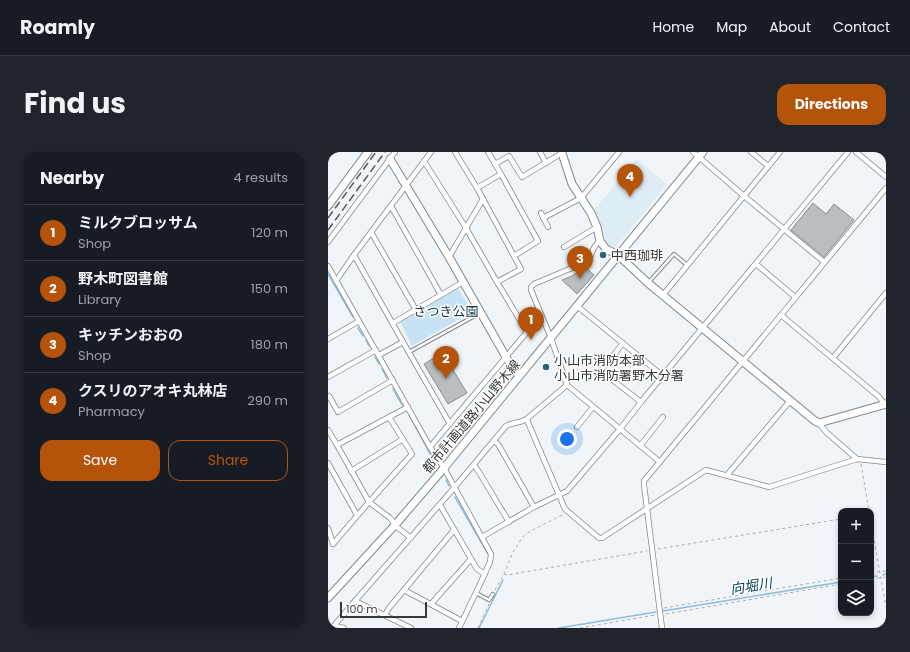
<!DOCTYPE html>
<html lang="en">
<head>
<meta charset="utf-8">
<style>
	:root { --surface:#171b24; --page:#20242c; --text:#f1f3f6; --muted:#9ea1a6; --line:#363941; --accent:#b45309 }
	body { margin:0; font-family:Poppins,"Noto Sans JP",sans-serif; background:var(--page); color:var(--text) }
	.controls { position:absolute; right:12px; bottom:12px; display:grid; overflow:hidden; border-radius:8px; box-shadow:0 2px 6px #0003 }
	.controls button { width:36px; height:36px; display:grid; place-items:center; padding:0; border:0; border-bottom:1px solid var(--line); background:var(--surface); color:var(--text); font:20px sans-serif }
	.scale { position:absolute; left:12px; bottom:10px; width:87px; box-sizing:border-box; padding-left:4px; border:2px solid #363839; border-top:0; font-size:11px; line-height:14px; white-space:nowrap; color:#363839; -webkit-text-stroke:3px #fff; paint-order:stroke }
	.you { position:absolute; left:239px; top:287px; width:14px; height:14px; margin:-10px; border:3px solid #fff; border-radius:50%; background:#1a73e8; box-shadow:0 0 0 6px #1a73e833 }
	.badge { display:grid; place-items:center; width:26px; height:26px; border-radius:50%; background:var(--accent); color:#fff; font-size:13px; font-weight:700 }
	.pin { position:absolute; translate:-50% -33px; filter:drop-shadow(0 1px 2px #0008) }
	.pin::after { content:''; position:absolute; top:21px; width:14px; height:12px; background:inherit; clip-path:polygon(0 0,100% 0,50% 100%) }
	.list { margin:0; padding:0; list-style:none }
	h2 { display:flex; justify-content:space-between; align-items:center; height:52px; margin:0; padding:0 16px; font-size:17px }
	h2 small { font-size:13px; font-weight:400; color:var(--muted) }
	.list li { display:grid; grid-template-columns:26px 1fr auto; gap:12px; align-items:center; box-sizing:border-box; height:56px; padding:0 16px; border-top:1px solid var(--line) }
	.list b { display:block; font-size:15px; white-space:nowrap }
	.list p { margin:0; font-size:13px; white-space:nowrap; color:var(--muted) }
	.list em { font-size:13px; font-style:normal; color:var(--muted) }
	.actions { display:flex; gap:8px; padding:12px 16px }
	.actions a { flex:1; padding:9px 0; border:1px solid var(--accent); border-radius:12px; text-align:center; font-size:14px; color:var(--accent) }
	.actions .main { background:var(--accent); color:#fff }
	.icon { flex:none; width:22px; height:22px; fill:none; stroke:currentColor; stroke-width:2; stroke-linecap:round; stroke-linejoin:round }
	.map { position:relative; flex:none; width:558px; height:476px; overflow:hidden; border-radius:12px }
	header { display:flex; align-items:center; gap:24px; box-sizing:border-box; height:56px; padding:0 20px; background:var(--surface); border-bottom:1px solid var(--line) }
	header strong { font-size:19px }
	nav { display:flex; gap:22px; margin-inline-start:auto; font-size:14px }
	.intro { display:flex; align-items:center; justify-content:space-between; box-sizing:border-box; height:96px; padding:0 24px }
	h1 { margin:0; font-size:28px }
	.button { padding:10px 18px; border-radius:12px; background:var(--accent); color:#fff; font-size:14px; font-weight:700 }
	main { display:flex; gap:24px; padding:0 24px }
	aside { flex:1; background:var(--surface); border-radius:12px; box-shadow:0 2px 6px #0003 }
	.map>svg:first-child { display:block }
	.built { fill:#deecf4 }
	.green { fill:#c7e3f3 }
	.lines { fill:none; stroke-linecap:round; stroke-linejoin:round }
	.stream { stroke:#91bcd5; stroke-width:1.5 }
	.building { fill:#b8bec1; stroke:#8a8f92 }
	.lane-casing { stroke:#82878b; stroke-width:4.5 }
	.street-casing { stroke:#82878b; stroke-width:6 }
	.secondary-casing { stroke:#82878b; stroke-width:9 }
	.path { stroke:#a9adb0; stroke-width:1; stroke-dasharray:3 3; stroke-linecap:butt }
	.lane { stroke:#fff; stroke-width:2.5 }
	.street { stroke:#fff; stroke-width:4.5 }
	.secondary { stroke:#fff; stroke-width:7 }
	.rail { stroke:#56595a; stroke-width:1.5; stroke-dasharray:8 4; stroke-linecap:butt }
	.poi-dot { fill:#2d637e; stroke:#fff; stroke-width:1.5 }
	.labels { text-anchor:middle; stroke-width:3; stroke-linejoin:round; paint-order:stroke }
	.poi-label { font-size:13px; fill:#363839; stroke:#fff; text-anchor:start }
	.park-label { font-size:13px; fill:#0e3345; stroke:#fff }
	.street-label { font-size:13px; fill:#363839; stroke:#fff }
	.water-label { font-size:14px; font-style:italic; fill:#054059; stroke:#fff }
</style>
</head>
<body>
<header>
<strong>Roamly</strong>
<nav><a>Home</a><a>Map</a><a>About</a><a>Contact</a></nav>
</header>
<div class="intro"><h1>Find us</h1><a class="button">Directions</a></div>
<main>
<aside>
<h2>Nearby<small>4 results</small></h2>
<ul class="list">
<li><span class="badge">1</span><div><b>ミルクブロッサム</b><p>Shop</p></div><em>120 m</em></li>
<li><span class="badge">2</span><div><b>野木町図書館</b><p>Library</p></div><em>150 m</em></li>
<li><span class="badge">3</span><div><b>キッチンおおの</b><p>Shop</p></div><em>180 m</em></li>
<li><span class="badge">4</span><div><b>クスリのアオキ丸林店</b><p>Pharmacy</p></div><em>290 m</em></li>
</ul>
<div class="actions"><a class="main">Save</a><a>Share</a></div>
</aside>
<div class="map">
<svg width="558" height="476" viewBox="0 0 558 476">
	<rect width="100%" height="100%" fill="#eff5f8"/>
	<path class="built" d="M308 7 339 32 287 96 281 94 266 58Z"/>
	<path class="green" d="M130 136 144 160 84 194 72 170Z"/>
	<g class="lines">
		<g class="stream">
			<path d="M0 122 25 165"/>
			<path d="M30 176 35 184"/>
			<path d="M38 188 41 194"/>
			<path d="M47 205 51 212"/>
			<path d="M54 217 59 226"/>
			<path d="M65 237 74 253"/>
			<path d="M81 263 106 309"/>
			<path d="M118 328 121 334"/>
			<path d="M127 345 160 402"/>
			<path d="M555 423 558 422"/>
			<path d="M543 425 549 424"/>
			<path d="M335 459 513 430"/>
			<path d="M151 476 175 428"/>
			<path d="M231 476 328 460"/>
		</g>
	</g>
	<g class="building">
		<path d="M485 51 498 62 506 52 526 68 496 105 463 78Z"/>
		<path d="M257 115 266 123 249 142 234 128 244 124Z"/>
		<path d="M122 201 127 210 122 213 139 241 120 252 96 212 106 206 108 209Z"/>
	</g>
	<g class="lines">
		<defs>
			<g id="lane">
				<path d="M320 131 346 102 359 113"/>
				<path d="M81 200 152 161"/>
				<path d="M148 441 161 448 165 442"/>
			</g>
			<g id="street">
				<path d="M127 0 149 36"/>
				<path d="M160 0 173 22 210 89 186 104"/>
				<path d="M212 0 218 11"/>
				<path d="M365 0 416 44 496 110"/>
				<path d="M423 0 440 14"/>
				<path d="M528 0 558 25"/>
				<path d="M96 9 138 76 169 130 199 180 102 295"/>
				<path d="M167 12 181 4 194 25 234 1V0"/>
				<path d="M155 47 186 104 193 117 169 130"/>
				<path d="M63 54 113 143"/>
				<path d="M213 61 220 75"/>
				<path d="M215 66 253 46 291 0"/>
				<path d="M43 80 88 158"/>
				<path d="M272 89C262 96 266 103 258 110L206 132 203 135V138L223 186 239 233 332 310"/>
				<path d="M0 90 67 0"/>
				<path d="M236 95 269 75"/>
				<path d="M26 103 75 190 122 272"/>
				<path d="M121 105 155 47 149 36 173 22"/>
				<path d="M428 112 467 145"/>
				<path d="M0 114 102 295 116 316 163 402 162 410 153 430 131 476"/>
				<path d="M8 129 26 103 103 0"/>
				<path d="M335 143 452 0"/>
				<path d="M249 154 335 224"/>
				<path d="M453 163 550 244 557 252"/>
				<path d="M65 171 135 130"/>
				<path d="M0 187 31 169"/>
				<path d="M295 191 273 219 313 250"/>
				<path d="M51 203 75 190"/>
				<path d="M505 206 558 141"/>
				<path d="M0 225 48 198"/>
				<path d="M0 245 1 244 10 260 65 228"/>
				<path d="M199 268 237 357 271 386H274L378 318 441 335 529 307 558 310"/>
				<path d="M491 271 498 280 529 307"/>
				<path d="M249 275 265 255"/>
				<path d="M0 278 9 293 41 350 62 366 69 375 83 386"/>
				<path d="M166 289 170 292 206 355"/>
				<path d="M9 293 80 255"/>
				<path d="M312 294 335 265"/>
				<path d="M0 311 29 363"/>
				<path d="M146 313 149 317 181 370"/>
				<path d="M23 319 75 287"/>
				<path d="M399 323 462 249"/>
				<path d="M112 353 149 417 157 422"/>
				<path d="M0 376 5 392 41 350 84 302 61 265"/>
				<path d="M154 385 206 355 239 339 292 277 313 250 520 0"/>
				<path d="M76 438 134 469"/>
				<path d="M27 449 83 476"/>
				<path d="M103 452 143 407"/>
				<path d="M57 463 61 456 126 378"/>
				<path d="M4 476 27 449 126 336 178 274C185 270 196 271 201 265L239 233"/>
				<path d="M7 476V474L16 476"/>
				<path d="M334 476 316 333V329L558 36"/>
			</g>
			<g id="secondary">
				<path d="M234 1 244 32 263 61 269 75 272 89 278 97 290 103 320 131 487 269 491 271 558 252"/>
				<path d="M62 7 121 105 186 219 192 223"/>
				<path d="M0 54 40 0"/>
				<path d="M0 446 67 373 116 316 375 0"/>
			</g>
		</defs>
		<use href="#lane" class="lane-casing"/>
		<use href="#street" class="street-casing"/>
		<use href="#secondary" class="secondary-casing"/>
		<g class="path">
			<path d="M533 312 541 359"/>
			<path d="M543 371 558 455"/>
			<path d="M330 397 513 367"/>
			<path d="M543 421 558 419"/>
			<path d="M176 422 179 423 319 399"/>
			<path d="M543 427 558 425"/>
			<path d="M167 438 176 422 185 400 194 386 201 380 236 362"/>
			<path d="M336 456 513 426"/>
			<path d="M338 462 513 432"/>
			<path d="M150 476 161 452"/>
			<path d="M252 476 327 463"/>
		</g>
		<use href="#lane" class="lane"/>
		<use href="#street" class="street"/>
		<use href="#secondary" class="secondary"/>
		<g class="rail">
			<path d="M0 66 48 0"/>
			<path d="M0 78 57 0"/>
		</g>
	</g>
	<g class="poi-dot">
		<circle cx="275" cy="103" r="4"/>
		<circle cx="218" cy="215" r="4"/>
	</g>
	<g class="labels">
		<g class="poi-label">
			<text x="283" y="108">中西珈琲</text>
			<text x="226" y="213">小山市消防本部<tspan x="226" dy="15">小山市消防署野木分署</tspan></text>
		</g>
		<g class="park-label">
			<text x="118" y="164">さつき公園</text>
		</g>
		<g class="street-label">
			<text transform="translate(143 264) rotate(-50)" y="5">都市計画道路小山野木線</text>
		</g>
		<g class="water-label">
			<text transform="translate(423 434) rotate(-9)" y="5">向堀川</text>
		</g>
	</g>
</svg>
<div class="controls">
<button>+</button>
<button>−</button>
<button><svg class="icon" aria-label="layers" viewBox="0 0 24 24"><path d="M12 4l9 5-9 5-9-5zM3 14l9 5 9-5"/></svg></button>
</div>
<div class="scale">100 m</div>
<div class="you"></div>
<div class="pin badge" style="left:203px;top:188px">1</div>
<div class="pin badge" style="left:118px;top:227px">2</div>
<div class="pin badge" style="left:252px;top:127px">3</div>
<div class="pin badge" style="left:302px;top:45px">4</div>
</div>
</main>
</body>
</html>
